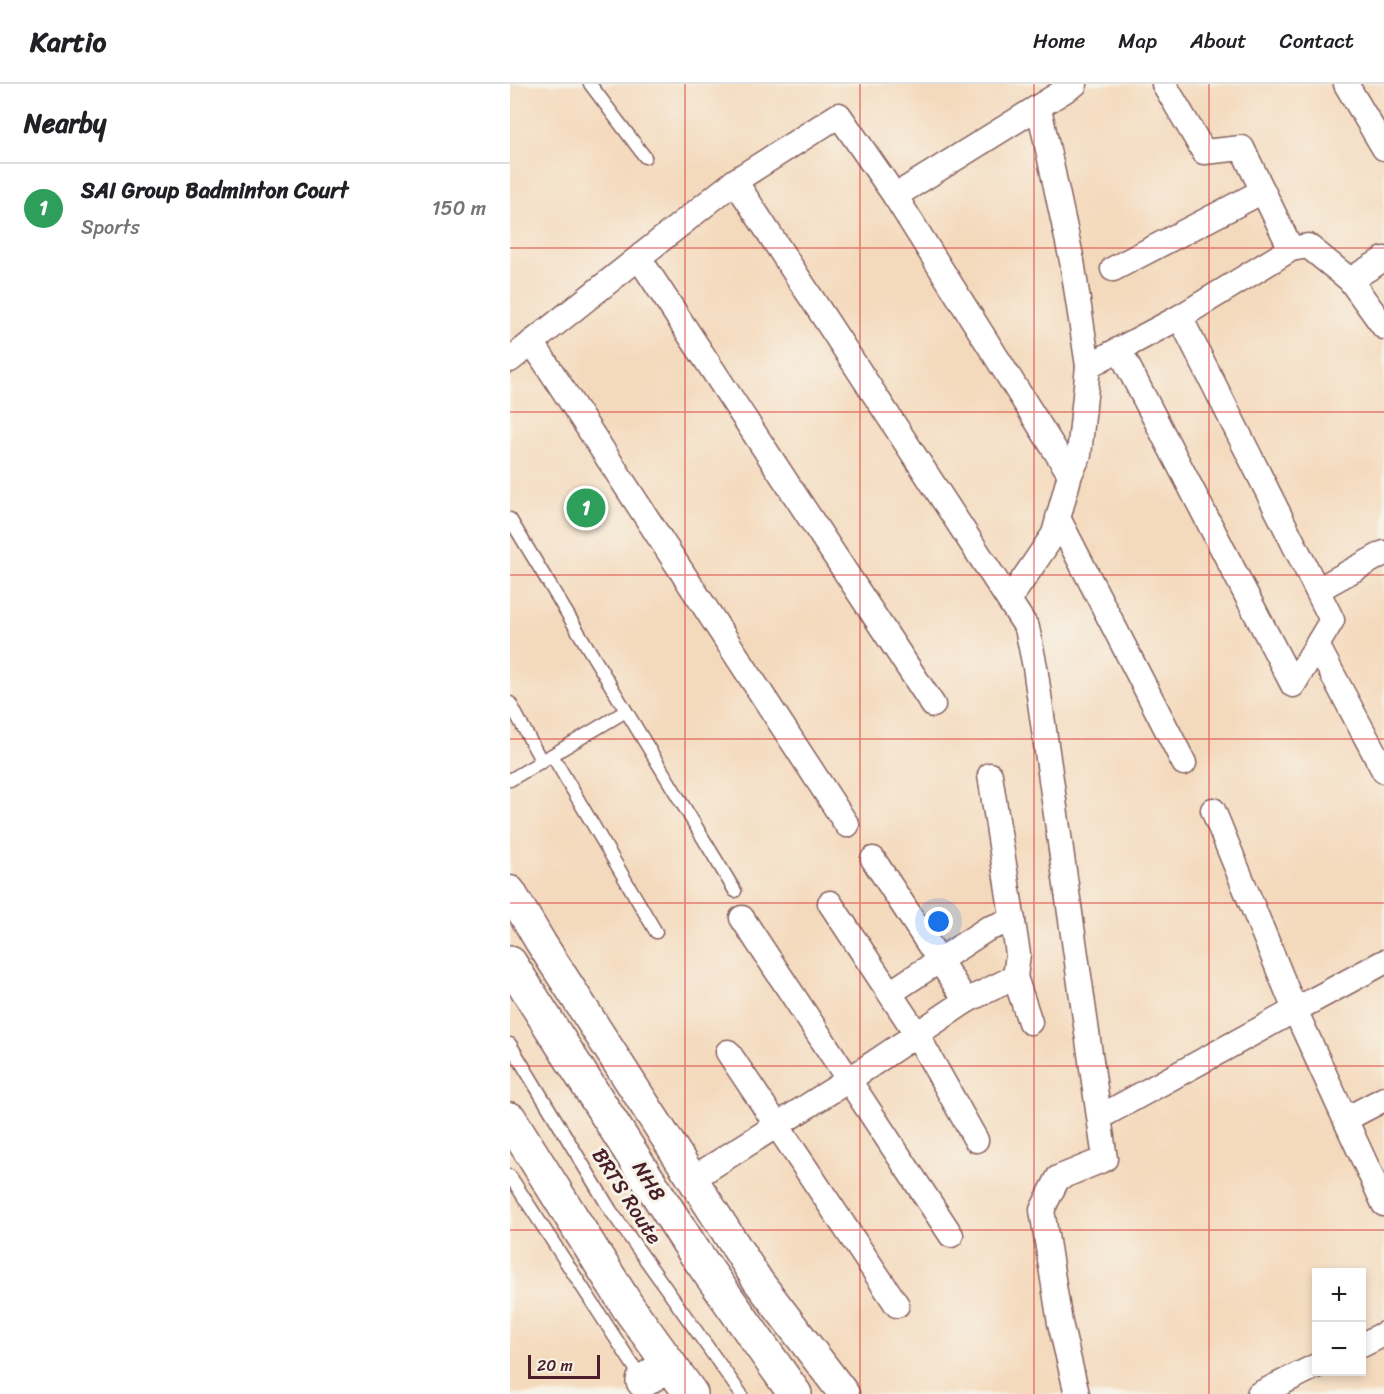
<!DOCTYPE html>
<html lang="en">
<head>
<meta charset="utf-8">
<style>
	:root { --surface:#fff; --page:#f6f6f6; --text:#202124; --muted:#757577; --line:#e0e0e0; --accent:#ea580c }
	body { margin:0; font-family:Sriracha,sans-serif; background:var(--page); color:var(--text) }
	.controls { position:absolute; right:18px; bottom:18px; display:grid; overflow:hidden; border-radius:0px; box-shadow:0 3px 9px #0003 }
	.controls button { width:54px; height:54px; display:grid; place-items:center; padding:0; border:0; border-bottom:2px solid var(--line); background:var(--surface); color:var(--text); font:30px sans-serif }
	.scale { position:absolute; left:18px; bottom:15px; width:72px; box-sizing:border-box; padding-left:6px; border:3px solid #4a1f2b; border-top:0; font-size:16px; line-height:21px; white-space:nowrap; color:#4a1f2b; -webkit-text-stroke:4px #f7f3e8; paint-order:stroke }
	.you { position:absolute; left:429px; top:838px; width:21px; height:21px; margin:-15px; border:4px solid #fff; border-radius:50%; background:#1a73e8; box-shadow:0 0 0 9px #1a73e833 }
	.badge { display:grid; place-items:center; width:39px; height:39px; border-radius:50%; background:var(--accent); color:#fff; font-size:20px; font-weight:700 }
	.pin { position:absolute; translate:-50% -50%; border:3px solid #fff; box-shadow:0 2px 6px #0006 }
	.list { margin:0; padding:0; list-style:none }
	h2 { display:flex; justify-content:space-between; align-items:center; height:78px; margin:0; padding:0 24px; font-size:26px }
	h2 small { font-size:20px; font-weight:400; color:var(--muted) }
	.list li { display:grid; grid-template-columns:39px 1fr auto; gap:18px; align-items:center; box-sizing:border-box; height:90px; padding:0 24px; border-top:2px solid var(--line) }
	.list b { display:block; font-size:22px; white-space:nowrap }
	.list p { margin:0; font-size:20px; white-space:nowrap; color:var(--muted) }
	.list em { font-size:20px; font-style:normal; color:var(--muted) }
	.map { position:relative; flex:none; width:874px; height:1310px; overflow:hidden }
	header { display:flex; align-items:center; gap:36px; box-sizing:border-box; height:84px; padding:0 30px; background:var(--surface); border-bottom:2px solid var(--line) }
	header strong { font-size:28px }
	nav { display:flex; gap:33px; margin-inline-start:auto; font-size:21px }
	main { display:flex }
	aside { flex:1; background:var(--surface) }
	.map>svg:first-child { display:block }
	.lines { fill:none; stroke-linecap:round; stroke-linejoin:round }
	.service-casing { stroke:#86605e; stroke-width:15 }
	.minor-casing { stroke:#86605e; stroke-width:27 }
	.tertiary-casing { stroke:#86605e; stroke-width:33 }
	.primary-casing { stroke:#86605e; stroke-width:36 }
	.service { stroke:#fff; stroke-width:12 }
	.minor { stroke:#fff; stroke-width:24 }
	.tertiary { stroke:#fff; stroke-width:30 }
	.primary { stroke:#fff; stroke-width:33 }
	.grid { fill:none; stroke:#d62828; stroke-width:1.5; stroke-opacity:0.55 }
	.labels { text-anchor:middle; stroke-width:6; stroke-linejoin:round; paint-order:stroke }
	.street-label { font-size:21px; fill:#4a1f2b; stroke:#f7f3e8 }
</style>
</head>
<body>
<header>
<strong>Kartio</strong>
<nav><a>Home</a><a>Map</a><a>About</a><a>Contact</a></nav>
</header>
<main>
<aside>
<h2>Nearby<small></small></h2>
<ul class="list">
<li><span class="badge" style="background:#2e9e5b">1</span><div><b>SAI Group Badminton Court</b><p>Sports</p></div><em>150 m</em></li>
</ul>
</aside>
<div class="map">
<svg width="874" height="1310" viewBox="0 0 874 1310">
	<rect width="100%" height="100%" fill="#f7f3e8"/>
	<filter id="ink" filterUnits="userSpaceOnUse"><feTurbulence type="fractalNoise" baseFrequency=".0167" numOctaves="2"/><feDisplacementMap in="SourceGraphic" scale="12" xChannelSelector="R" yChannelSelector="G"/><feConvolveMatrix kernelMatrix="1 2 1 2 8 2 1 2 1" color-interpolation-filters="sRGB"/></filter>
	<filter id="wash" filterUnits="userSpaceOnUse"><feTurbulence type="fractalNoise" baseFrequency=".008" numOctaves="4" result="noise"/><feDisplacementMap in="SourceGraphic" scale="24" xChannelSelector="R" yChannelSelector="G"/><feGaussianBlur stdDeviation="1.35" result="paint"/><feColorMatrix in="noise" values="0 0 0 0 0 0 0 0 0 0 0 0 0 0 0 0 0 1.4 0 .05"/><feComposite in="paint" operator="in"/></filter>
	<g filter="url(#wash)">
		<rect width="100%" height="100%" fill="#f4dabd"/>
	</g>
	<g filter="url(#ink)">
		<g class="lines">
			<defs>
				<g id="service">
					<path d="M80 0 135 73"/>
					<path d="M0 435 225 807"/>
					<path d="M0 619 32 678"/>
					<path d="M42 671 146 848"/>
					<path d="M0 696 116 627"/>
					<path d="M0 960 101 1127 231 1310"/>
					<path d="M0 1092 132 1295"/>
				</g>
				<g id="minor">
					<path d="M654 0 694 68 732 64 781 165"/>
					<path d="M836 0 874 64"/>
					<path d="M529 24 562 177 578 282"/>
					<path d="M225 97 517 544 525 583 595 1075 548 1094 532 1126 550 1239 567 1310"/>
					<path d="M385 112 560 390"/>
					<path d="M129 174 423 621"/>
					<path d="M603 185 753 107"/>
					<path d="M840 196 874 175"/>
					<path d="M22 258 337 741"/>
					<path d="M610 267 783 601 822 536 670 233"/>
					<path d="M0 276 225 97 329 31 385 112 565 0"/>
					<path d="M548 434 674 679"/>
					<path d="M807 506 874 469"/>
					<path d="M499 516 544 450 560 390 569 371 578 282 670 233 781 165 798 162 840 196 874 243"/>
					<path d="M808 563 874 687"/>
					<path d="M363 775 456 917"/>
					<path d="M320 819 406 949 466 1056"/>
					<path d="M232 834 441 1151"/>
					<path d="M874 878 785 926 874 1120"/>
					<path d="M505 893 520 938"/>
					<path d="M380 909 477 845 503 836"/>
					<path d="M218 968 387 1221"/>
					<path d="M590 1033 785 926 703 726"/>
					<path d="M836 1035 874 1015"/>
					<path d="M182 1095 337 997 456 917 505 893 508 870 480 691"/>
					<path d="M852 1261 874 1250"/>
					<path d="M749 1310 806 1282"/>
				</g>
				<path id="tertiary" d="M0 807 31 859 248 1197 334 1310"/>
				<g id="primary">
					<path d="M0 879 183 1166 285 1310"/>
					<path d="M0 1035 118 1223 181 1310"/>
					<path d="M133 1297 159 1280"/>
				</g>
			</defs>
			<use href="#service" class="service-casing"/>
			<use href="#minor" class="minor-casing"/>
			<use href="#tertiary" class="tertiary-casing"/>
			<use href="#primary" class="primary-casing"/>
			<use href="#service" class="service"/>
			<use href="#minor" class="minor"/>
			<use href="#tertiary" class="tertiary"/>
			<use href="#primary" class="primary"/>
		</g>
	</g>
	<path class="grid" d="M175 0V1310M350 0V1310M524 0V1310M699 0V1310M0 164H874M0 328H874M0 491H874M0 655H874M0 819H874M0 982H874M0 1146H874"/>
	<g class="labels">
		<g class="street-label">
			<text transform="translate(139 1097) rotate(58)" y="7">NH8</text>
			<text transform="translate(117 1112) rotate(57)" y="7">BRTS Route</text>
		</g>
	</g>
</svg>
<div class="controls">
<button>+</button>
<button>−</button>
</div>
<div class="scale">20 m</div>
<div class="you"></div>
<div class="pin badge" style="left:76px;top:424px;background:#2e9e5b">1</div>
</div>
</main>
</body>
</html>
